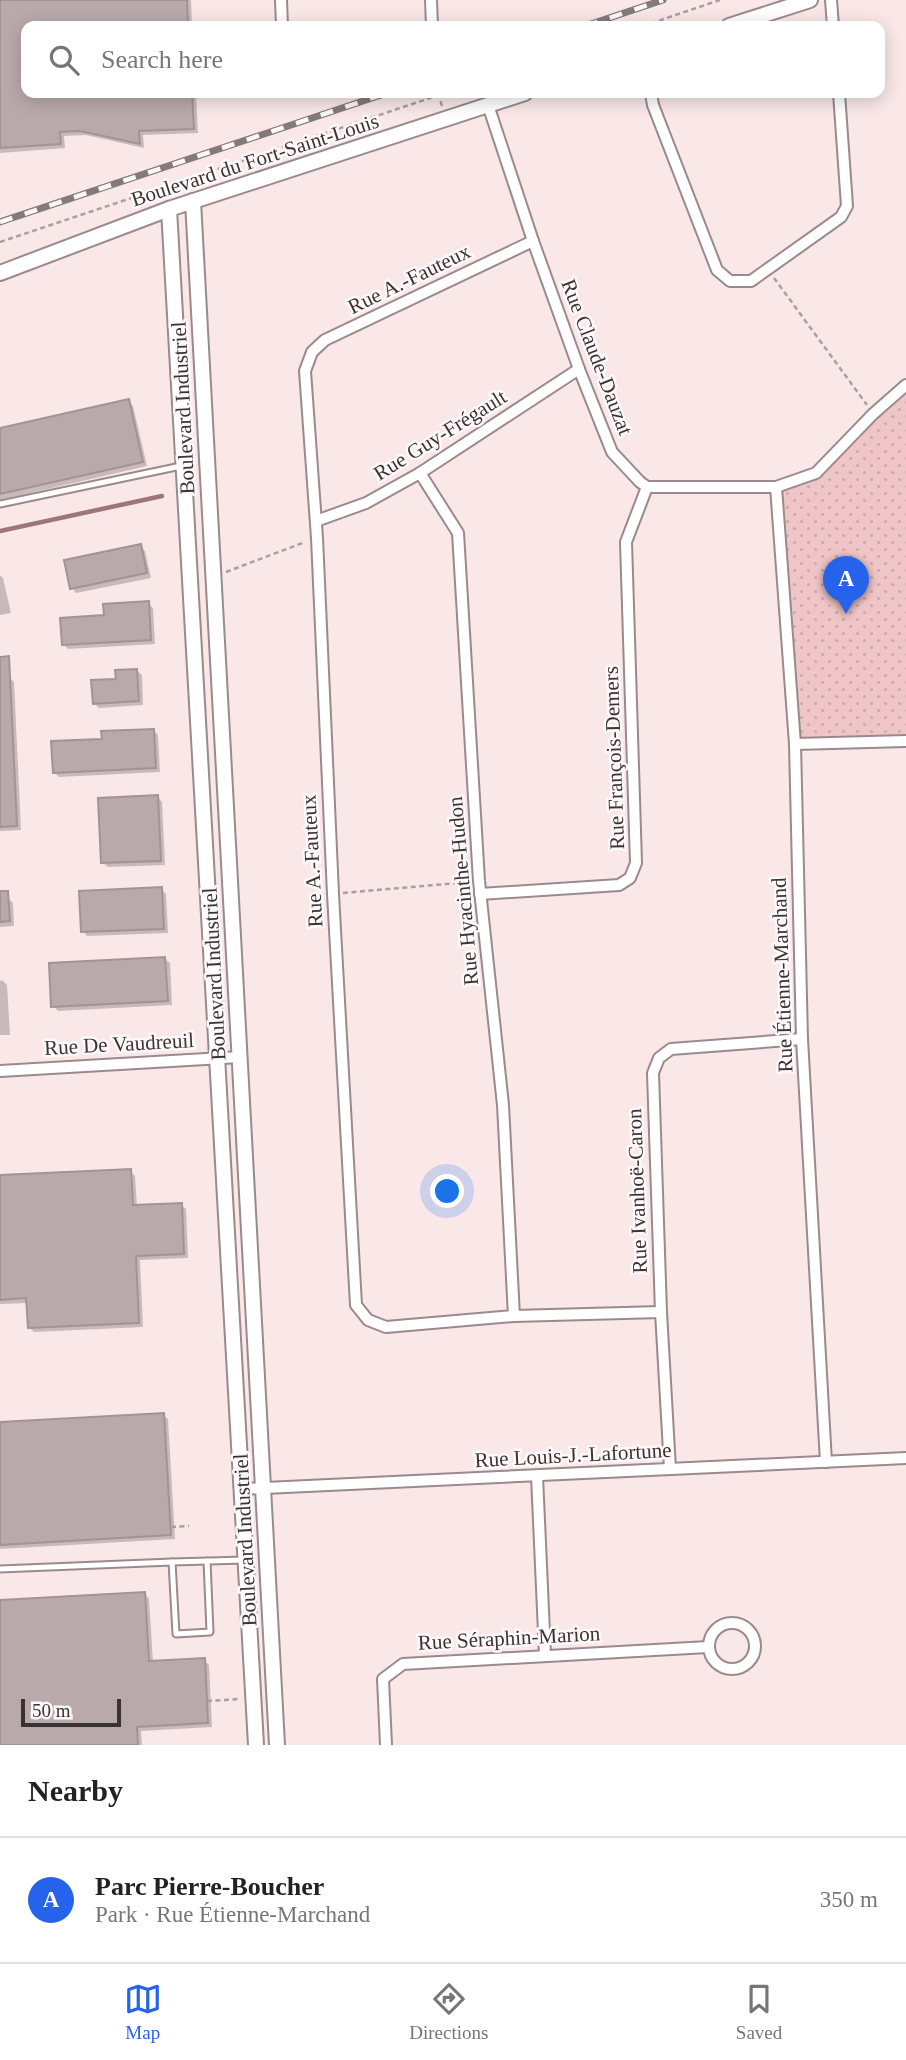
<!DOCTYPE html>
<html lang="en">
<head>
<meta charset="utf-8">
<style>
	:root { --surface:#fff; --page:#f6f6f6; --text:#222; --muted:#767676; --line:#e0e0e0; --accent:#2563eb }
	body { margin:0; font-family:Georgia,serif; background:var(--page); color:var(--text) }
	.scale { position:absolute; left:21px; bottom:18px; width:100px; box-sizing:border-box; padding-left:7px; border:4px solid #3a3334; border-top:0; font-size:19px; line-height:24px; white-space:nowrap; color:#3a3334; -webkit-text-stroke:5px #fdf9fa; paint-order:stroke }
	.you { position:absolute; left:448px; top:1192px; width:24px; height:24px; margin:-18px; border:5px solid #fff; border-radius:50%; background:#1a73e8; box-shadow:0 0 0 10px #1a73e833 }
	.badge { display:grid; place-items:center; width:46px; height:46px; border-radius:50%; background:var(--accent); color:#fff; font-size:23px; font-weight:700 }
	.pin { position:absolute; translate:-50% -58px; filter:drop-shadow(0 2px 4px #0008) }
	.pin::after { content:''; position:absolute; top:37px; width:24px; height:21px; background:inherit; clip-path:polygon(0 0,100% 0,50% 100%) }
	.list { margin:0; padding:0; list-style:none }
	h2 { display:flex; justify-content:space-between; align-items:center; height:91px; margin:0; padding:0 28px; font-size:30px }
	h2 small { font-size:23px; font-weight:400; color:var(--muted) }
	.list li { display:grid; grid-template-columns:46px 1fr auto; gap:21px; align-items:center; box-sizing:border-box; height:126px; padding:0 28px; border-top:2px solid var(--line) }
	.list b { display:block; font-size:26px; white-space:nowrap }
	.list p { margin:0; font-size:23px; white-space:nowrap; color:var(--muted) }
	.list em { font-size:23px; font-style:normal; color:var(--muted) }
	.icon { flex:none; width:38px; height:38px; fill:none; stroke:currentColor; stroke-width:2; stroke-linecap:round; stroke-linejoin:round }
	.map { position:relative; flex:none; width:906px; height:1745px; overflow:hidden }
	.search { position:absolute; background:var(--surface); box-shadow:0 4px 18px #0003; left:21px; right:21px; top:21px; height:77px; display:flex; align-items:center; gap:18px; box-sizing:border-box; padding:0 24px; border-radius:14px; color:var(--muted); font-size:26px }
	.sheet { height:217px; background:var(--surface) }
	nav { display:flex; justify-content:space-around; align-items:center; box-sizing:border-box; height:98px; border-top:2px solid var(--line); background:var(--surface); font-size:19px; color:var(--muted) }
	nav a { display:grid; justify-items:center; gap:4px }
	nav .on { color:var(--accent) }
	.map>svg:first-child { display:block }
	.park { fill:url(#park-dots) }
	.shadow { fill:#0003 }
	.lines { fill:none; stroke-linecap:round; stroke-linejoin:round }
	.stream { stroke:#9d7679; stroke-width:4.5 }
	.building { fill:#baa9aa; stroke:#a39394; stroke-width:2 }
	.service-casing { stroke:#9a8a8b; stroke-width:9 }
	.minor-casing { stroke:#9a8a8b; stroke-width:14 }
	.tertiary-casing { stroke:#9a8a8b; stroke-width:18 }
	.path { stroke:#ac9e9f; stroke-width:2.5; stroke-dasharray:5 3.5; stroke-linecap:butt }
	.service { stroke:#fff; stroke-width:5 }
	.minor { stroke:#fff; stroke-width:10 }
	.tertiary { stroke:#fff; stroke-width:14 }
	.rail-casing { stroke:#857a7b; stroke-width:7 }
	.rail { stroke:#fdf9fa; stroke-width:4.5; stroke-dasharray:13; stroke-linecap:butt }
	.labels { text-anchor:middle; stroke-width:5; stroke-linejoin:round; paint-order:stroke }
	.street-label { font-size:21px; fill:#3a3334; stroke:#fdf9fa }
</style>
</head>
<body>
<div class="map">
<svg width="906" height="1745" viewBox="0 0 906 1745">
	<defs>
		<pattern id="park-dots" width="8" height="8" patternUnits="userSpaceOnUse" patternTransform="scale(1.75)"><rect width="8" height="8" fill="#f0c5c8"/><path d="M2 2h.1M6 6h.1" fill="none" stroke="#cfaaac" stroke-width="1.8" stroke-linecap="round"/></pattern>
	</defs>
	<rect width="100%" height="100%" fill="#fae8e9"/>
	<path class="park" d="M906 385V741L795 744 776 487 816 473Z"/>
	<g class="shadow">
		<path d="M0 0H191L192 26H26V93H196L198 133 143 135 144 148 86 135 64 136 65 148 0 153Z"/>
		<path d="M128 401 133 406 147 466 0 500V430Z"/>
		<path d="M140 546 145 551 151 578 76 593 72 588Z"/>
		<path d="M0 575 3 578 11 613 0 615Z"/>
		<path d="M148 603 153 608 155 644 68 649 63 644 106 617Z"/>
		<path d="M137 671 142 675 143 705 99 708 94 703 118 681Z"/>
		<path d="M9 677 14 682 21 830 0 831V678Z"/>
		<path d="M153 730 158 735 160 772 59 777 54 772 104 741Z"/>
		<path d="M158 797 162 802 165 865 108 867 103 863Z"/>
		<path d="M161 889 166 894 168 933 87 936 83 931Z"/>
		<path d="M8 898 13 903 14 926 0 927V899Z"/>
		<path d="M165 959 170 963 172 1005 58 1011 53 1006Z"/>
		<path d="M2 980 7 985 10 1035H0V981Z"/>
		<path d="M130 1171 135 1176 137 1207 181 1205 186 1209 188 1258 140 1260 143 1327 34 1332 29 1327 28 1303 0 1304V1177Z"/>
		<path d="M163 1415 168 1419 175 1539 0 1549V1424Z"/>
		<path d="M145 1594 149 1599 153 1662 204 1660 209 1665 212 1727 141 1731 142 1745H0V1601Z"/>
	</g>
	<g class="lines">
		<path class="stream" d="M0 531 162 496"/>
	</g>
	<g class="building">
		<path d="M0 0H187L188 26H26V93H192L194 129 139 131 140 144 80 131 60 132 61 144 0 148Z"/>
		<path d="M129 399 143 462 0 494V428Z"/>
		<path d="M141 544 147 573 70 589 64 560Z"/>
		<path d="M149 601 151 640 62 645 60 618 104 615 103 604Z"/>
		<path d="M9 656 17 826 0 827V657Z"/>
		<path d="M137 669 139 701 93 704 91 680 116 679 115 670Z"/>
		<path d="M154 729 156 768 53 773 51 741 102 739 101 731Z"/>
		<path d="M158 795 161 861 101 863 98 798Z"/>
		<path d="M162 887 164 929 81 932 79 891Z"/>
		<path d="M0 891H8L10 921 0 922Z"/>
		<path d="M165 957 168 1001 51 1007 49 963Z"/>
		<path d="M131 1169 133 1205 182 1203 184 1254 136 1256 139 1323 28 1328 26 1298 0 1300V1175Z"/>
		<path d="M164 1413 171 1535 0 1545V1422Z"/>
		<path d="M145 1592 149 1661 205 1658 208 1723 137 1727 138 1745H0V1600Z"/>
	</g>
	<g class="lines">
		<defs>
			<g id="service">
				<path d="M0 504 181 466"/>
				<path d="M172 1562 245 1560"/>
				<path d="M0 1569 172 1562 176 1634 210 1632 207 1561"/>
			</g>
			<g id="minor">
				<path d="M281 0 282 26"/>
				<path d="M431 0 432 26"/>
				<path d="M831 0 833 26"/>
				<path d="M651 93 653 105 717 270 730 281H751L841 217 847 206 839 93"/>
				<path d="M488 105 533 241 579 369 612 452 640 482 647 487H776L816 473 873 414 906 385"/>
				<path d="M533 241 325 340 312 352 305 371 317 538 333 894 356 1305 368 1320 386 1327 514 1316 661 1312"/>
				<path d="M420 473 458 533 479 881 503 1105 514 1316"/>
				<path d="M776 487 795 744 802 1039 826 1462"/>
				<path d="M316 521 366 503 420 473 579 369"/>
				<path d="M795 744 906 741"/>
				<path d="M480 894 619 885 630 878 636 863 626 542 647 487"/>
				<path d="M0 1071 240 1057"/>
				<path d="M670 1469 661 1312 653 1073 659 1058 671 1049 802 1039"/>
				<path d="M537 1476 545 1655"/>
				<path d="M241 1489 906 1458"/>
				<circle cx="732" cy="1646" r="23"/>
				<path d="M386 1745 383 1679 403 1664 708 1647"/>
			</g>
			<g id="tertiary">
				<path d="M729 26 810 0"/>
				<path d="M193 201 277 1745"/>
				<path d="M169 209 256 1745"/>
				<path d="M0 273 169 209 525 93"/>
			</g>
		</defs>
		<use href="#service" class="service-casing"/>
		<use href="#minor" class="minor-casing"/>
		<use href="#tertiary" class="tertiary-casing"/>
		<g class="path">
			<path d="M643 26 720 0"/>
			<path d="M438 93 442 106"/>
			<path d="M0 242 445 93"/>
			<path d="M774 278 867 405"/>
			<path d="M226 572 305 542"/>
			<path d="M343 893 469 882"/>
			<path d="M171 1527 189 1526"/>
			<path d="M207 1701 239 1699"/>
		</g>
		<use href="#service" class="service"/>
		<use href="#minor" class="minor"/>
		<use href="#tertiary" class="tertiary"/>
		<defs>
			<g id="rail">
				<path d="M585 26 663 0"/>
				<path d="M0 222 387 93"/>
			</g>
		</defs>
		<use href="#rail" class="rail-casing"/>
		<use href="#rail" class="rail"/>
	</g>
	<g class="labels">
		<g class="street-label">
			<text transform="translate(255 160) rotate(-18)" y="7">Boulevard du Fort-Saint-Louis</text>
			<text transform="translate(409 279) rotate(-26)" y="7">Rue A.-Fauteux</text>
			<text transform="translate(597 357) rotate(69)" y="7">Rue Claude-Dauzat</text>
			<text transform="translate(183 408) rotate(-93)" y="7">Boulevard Industriel</text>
			<text transform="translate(440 435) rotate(-32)" y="7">Rue Guy-Frégault</text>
			<text transform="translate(614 758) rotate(-92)" y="7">Rue François-Demers</text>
			<text transform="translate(312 861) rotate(-93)" y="7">Rue A.-Fauteux</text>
			<text transform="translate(463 891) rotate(-95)" y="7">Rue Hyacinthe-Hudon</text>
			<text transform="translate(214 974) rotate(-93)" y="7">Boulevard Industriel</text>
			<text transform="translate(782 975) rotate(-92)" y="7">Rue Étienne-Marchand</text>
			<text transform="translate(119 1044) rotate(-3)" y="7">Rue De Vaudreuil</text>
			<text transform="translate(637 1191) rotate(-92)" y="7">Rue Ivanhoë-Caron</text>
			<text transform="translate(573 1455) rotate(-3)" y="7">Rue Louis-J.-Lafortune</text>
			<text transform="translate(245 1540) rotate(-93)" y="7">Boulevard Industriel</text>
			<text transform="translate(509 1638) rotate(-3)" y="7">Rue Séraphin-Marion</text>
		</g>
	</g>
</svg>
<div class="scale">50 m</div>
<div class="you"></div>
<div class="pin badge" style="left:846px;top:614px">A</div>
<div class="search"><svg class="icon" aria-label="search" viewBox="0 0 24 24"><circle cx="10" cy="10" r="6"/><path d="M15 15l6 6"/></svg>Search here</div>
</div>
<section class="sheet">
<h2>Nearby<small></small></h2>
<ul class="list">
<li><span class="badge">A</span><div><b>Parc Pierre-Boucher</b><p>Park · Rue Étienne-Marchand</p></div><em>350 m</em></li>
</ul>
</section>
<nav>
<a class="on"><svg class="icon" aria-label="map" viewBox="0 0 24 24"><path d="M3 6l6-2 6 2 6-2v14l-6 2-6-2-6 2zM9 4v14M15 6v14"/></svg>Map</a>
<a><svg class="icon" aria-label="directions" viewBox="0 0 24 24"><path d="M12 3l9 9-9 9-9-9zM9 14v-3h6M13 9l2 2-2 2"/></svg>Directions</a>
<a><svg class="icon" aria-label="saved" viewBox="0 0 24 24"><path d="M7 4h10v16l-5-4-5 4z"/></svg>Saved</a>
</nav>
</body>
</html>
